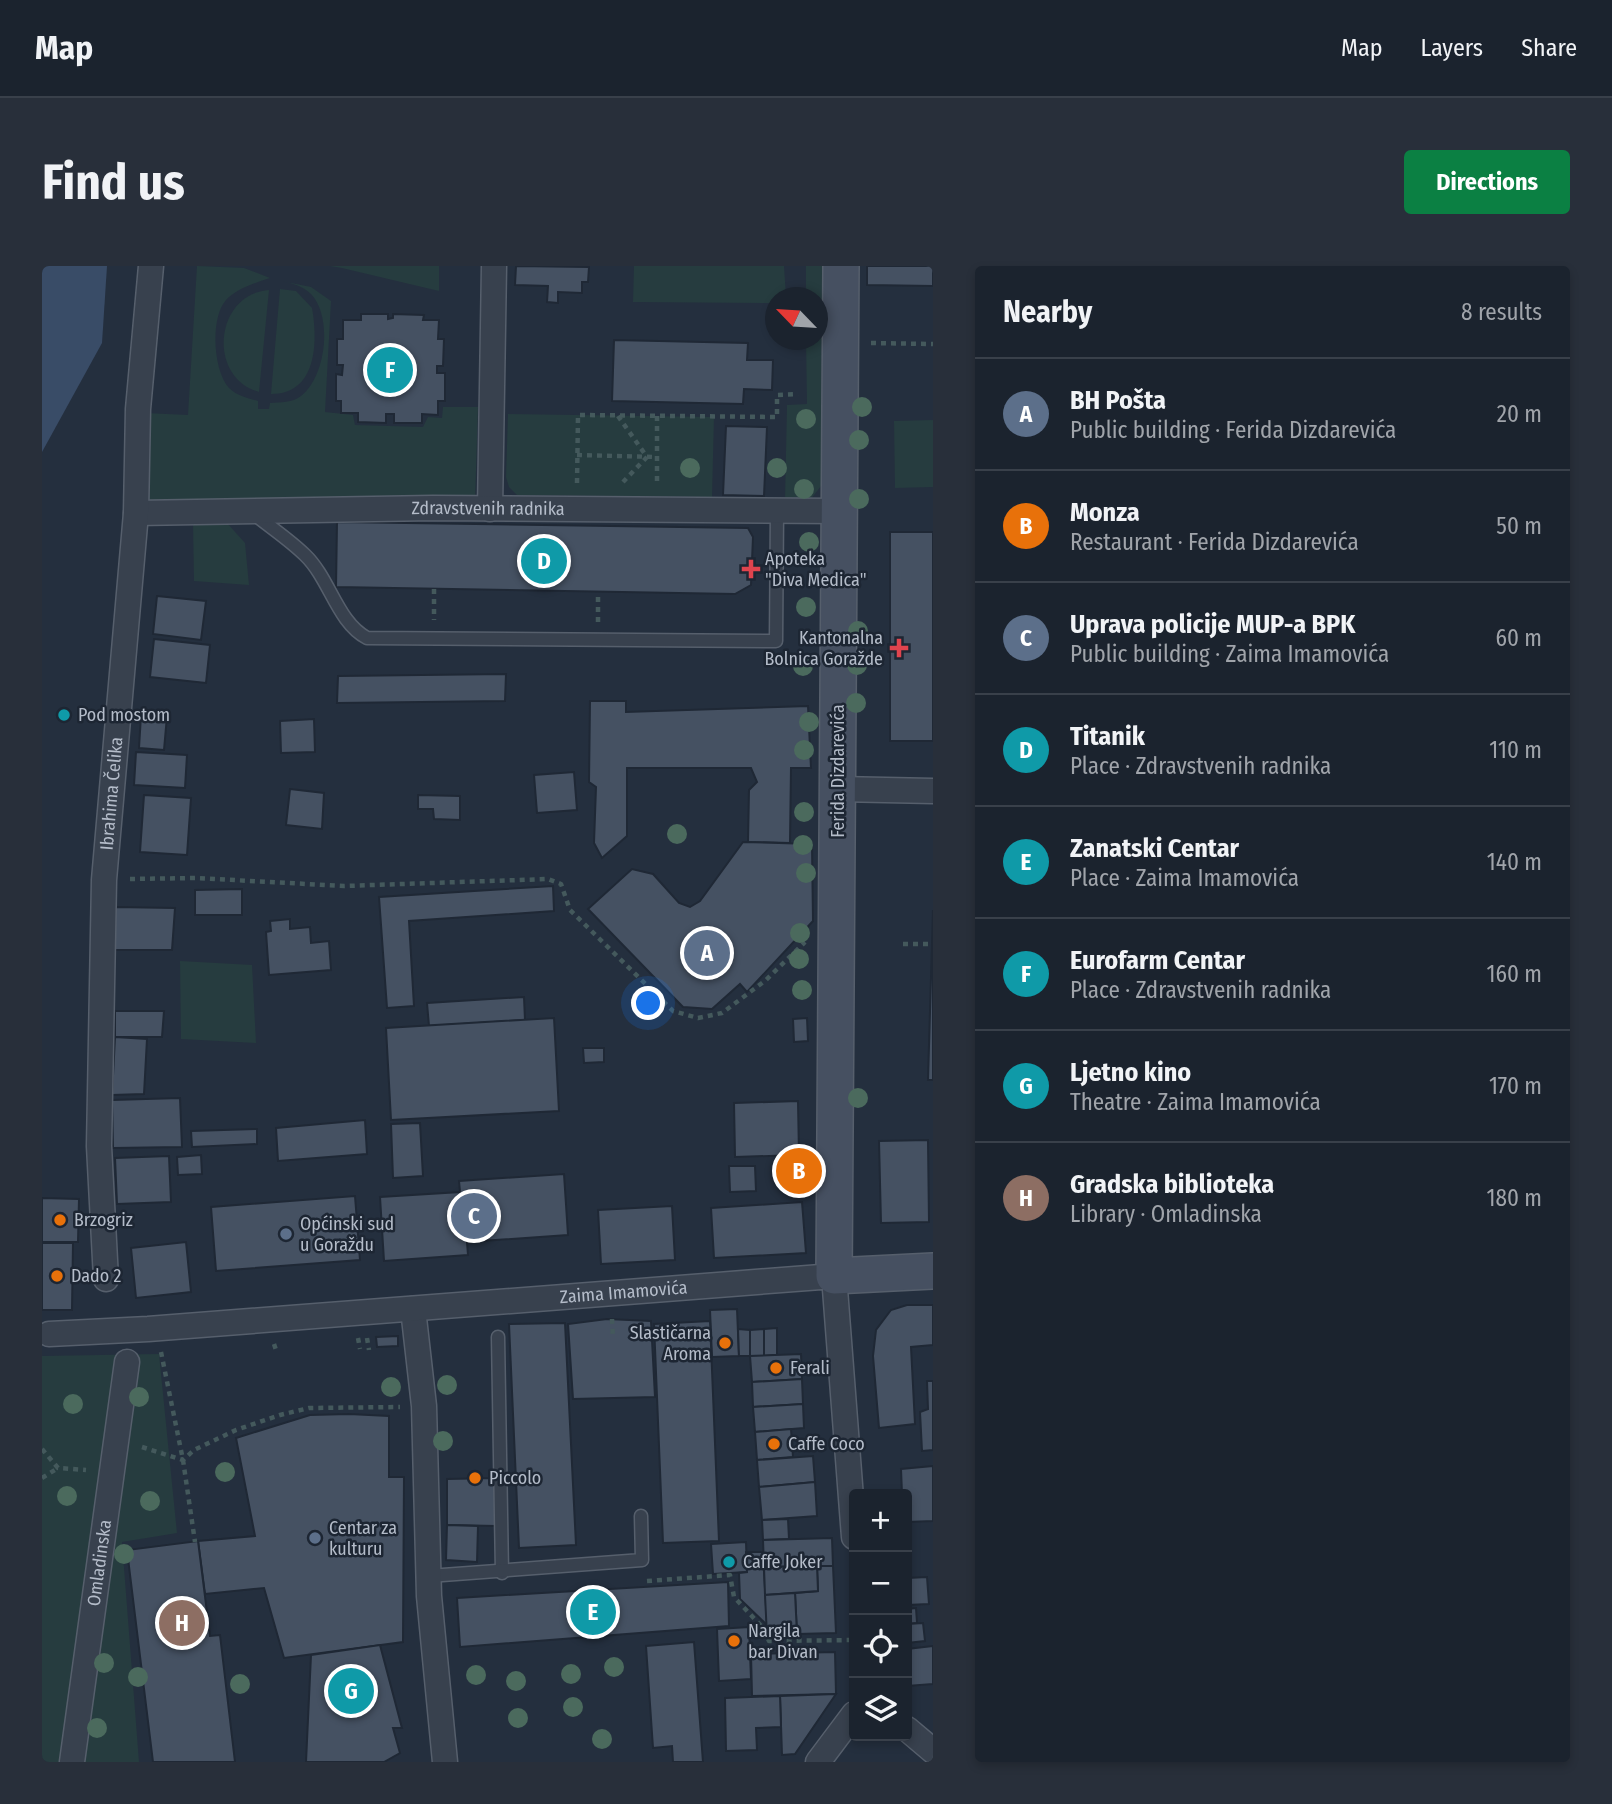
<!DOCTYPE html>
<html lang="en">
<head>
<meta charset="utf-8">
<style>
	:root { --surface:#1b232e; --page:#282f3a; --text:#f1f3f6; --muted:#a0a4aa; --line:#39404a; --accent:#0b8043 }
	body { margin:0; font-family:"Fira Sans Condensed",sans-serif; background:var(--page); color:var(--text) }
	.controls { position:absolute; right:21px; bottom:21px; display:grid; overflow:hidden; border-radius:7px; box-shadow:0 4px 10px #0003 }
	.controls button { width:63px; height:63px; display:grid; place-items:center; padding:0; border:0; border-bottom:2px solid var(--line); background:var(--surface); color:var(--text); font:35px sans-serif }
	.compass { position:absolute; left:723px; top:21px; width:63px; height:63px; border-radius:50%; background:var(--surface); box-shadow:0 4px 10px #0003; rotate:295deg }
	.you { position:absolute; left:607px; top:738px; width:24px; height:24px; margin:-18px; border:5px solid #fff; border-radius:50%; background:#1a73e8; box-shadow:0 0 0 10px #1a73e833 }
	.badge { display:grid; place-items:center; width:46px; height:46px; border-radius:50%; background:var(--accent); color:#fff; font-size:23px; font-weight:700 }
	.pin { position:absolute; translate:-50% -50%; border:4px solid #fff; box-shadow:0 2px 7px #0006 }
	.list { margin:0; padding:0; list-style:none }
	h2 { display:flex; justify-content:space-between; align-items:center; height:91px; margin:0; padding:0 28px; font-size:30px }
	h2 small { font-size:23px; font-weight:400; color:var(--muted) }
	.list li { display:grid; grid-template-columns:46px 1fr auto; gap:21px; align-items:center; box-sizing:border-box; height:112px; padding:0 28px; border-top:2px solid var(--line) }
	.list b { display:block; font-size:26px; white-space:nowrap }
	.list p { margin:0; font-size:23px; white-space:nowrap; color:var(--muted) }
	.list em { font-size:23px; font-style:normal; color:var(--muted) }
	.icon { flex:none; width:38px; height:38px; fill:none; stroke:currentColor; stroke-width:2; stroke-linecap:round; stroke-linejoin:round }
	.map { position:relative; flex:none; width:891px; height:1496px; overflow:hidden; border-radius:7px }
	header { display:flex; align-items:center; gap:42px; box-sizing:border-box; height:98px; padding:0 35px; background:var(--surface); border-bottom:2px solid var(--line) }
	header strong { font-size:33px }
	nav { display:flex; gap:38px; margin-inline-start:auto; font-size:24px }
	.intro { display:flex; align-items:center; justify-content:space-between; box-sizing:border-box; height:168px; padding:0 42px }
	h1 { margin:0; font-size:49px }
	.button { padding:18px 32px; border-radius:7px; background:var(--accent); color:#fff; font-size:24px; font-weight:700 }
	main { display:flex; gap:42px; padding:0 42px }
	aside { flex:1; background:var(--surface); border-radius:7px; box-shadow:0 4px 10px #0003 }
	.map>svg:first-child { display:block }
	.green { fill:#263c3f }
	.water { fill:#394c67 }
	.building { fill:#455162; stroke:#1f2835; stroke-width:2 }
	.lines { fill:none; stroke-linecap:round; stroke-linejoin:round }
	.service-casing { stroke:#565f6c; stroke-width:15 }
	.minor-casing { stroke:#565f6c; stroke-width:27 }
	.secondary-casing { stroke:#565f6c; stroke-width:38 }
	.path { stroke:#44595c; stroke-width:4.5; stroke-dasharray:5 5; stroke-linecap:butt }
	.service { stroke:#38414e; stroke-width:12 }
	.minor { stroke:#38414e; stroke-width:24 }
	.secondary { stroke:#465061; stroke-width:35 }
	.tree { fill:#4b6a5d }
	.health-dot { fill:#e0444e; stroke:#1d2633; stroke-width:2.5 }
	.culture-dot { fill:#0f9aa8; stroke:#1d2633; stroke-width:2.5 }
	.food-dot { fill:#e8710a; stroke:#1d2633; stroke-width:2.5 }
	.service-dot { fill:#5c6f8a; stroke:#1d2633; stroke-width:2.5 }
	.labels { text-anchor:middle; stroke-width:5; stroke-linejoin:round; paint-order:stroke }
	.street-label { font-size:18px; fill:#b4bcc9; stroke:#1d2633 }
	.poi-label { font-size:18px; fill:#b4bcc9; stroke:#1d2633; text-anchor:start }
</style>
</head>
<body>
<header>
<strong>Map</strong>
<nav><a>Map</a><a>Layers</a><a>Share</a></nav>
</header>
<div class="intro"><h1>Find us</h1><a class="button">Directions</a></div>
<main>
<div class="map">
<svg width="891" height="1496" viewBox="0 0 891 1496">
	<rect width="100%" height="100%" fill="#242f3e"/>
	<g class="green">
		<path d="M155 0 202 2 228 12C213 17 195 22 184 34 168 52 171 104 187 122 195 130 206 132 216 135V143H227L228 137C239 136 250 137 259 130 284 111 291 51 269 28 261 20 250 17 239 15L269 21 289 35 283 146 311 149 313 159 381 161 386 151 400 152 401 141H436L433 236 112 237 102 232 103 147 146 149Z"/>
		<path d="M288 0H397V25L300 2Z"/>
		<path d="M592 0H742L744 31 734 32 733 37 591 36Z"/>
		<path d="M764 0H780L779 220 769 233H743L745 139 765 138 764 74H776V32L764 31Z"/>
		<path d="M238 23 254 25 270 42C276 76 275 128 229 128Z"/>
		<path d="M227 24 217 126C165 112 172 28 227 24Z"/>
		<path d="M466 148 672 151 670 231 475 229 467 221 464 211Z"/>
		<path d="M891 154V221L853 222 852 155Z"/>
		<path d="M185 257 203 277 207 319 152 315 151 258Z"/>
		<path d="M138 695 210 699 214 777 139 773Z"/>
		<path d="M117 1088 135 1267 80 1276 97 1496H0V1090Z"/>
	</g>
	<path class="water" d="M0 0H65L60 77 0 186Z"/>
	<g class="building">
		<path d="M474 0 547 1 546 16H540V27L516 26V37L505 36 506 20 473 19Z"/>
		<path d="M825 0H891V20L825 19Z"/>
		<path d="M319 48H346V53L351 52V48L382 49 381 54H397L396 73H402L401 100H395V107H403V135H396V149L380 148V157H352V148H344V157L316 156V147H299V135H294V108L300 109 301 99H295V73H301V54H319Z"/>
		<path d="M572 74 706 77 705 94H731L730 124 702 123 701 138 570 135Z"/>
		<path d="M684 160 725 161 722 230 681 229Z"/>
		<path d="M295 256 706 262 711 271 709 319 693 328 294 321Z"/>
		<rect x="848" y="266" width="43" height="209"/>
		<path d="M115 330 164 335 159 374 111 368Z"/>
		<path d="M112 373 168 379 164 417 108 411Z"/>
		<path d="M464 408 463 435 295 437 296 410Z"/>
		<path d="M548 435H584V446L766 440 769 502H749L748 577 706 576 707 524 715 516 709 502H585V570L560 592 552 577 554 521 547 516Z"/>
		<path d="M99 449 125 450 122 484 97 482Z"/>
		<path d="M272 453 273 486 239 487 238 455Z"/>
		<path d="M94 486 145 489 143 522 92 519Z"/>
		<path d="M532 506 535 544 495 547 492 509Z"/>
		<path d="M248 523 282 527 280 563 244 559Z"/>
		<path d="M102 529 149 532 145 589 98 586Z"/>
		<path d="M376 529 418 530V554L392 553 391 543H376Z"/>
		<path d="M701 576 770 578 771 655 705 726 698 718 670 743 641 741 546 643 590 603 611 608 637 637 648 641 658 635Z"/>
		<path d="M511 620 512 645 367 655 372 740 345 742 337 631Z"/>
		<path d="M200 623V649H153V624Z"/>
		<path d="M73 641 133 642 130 684H71Z"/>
		<path d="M891 644V814H886Z"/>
		<path d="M248 653V663L268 661 269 677 287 675 289 704 227 709 224 666 229 665 228 655Z"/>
		<path d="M482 731 483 754 387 760 385 737Z"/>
		<path d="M73 745H122L120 771H73Z"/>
		<path d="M512 752 517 845 349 854 344 762Z"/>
		<path d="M765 752 766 775 752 776 751 753Z"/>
		<path d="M73 771 105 773 102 828 70 829Z"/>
		<path d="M541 782H562V796L542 797Z"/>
		<path d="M138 832 140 881 71 882 70 834Z"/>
		<path d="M756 835 757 889 693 891 692 837Z"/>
		<path d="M323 854 325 888 236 895 234 862Z"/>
		<path d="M378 857 381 910 351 912 349 858Z"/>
		<path d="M215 863V878L150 881 149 865Z"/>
		<path d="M886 874 887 956 839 957 837 875Z"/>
		<path d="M159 889 160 908 136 909 135 891Z"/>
		<path d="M127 890 129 936 75 938 73 892Z"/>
		<path d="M769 894V916L745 917 744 895Z"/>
		<path d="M687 900H713L714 925 688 926Z"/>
		<path d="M522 908 526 969 425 976 426 989 342 995 338 931 418 926 417 915Z"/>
		<path d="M313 930 318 994 174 1005 169 941Z"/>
		<path d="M0 932 37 933 36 976H0Z"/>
		<path d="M760 936 764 987 672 992 669 942Z"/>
		<path d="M630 940 633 994 559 998 556 944Z"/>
		<path d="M144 976 149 1026 94 1032 89 982Z"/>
		<path d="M0 977H31L30 1044H0Z"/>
		<path d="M865 1039H891V1079L869 1081 873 1158 837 1162 831 1090 834 1064 849 1044Z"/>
		<path d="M695 1043 697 1090 670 1091 668 1044Z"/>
		<path d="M565 1053 609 1055 613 1131 531 1133 526 1058Z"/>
		<path d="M668 1055 677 1275 621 1277 612 1058Z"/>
		<path d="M523 1057 534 1279 477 1282 467 1058Z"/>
		<path d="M735 1062V1089L722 1090V1063Z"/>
		<path d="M696 1063 708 1064V1090H697Z"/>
		<path d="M722 1063V1090H708V1064Z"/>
		<path d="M356 1070V1080L335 1081 334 1071Z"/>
		<path d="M759 1088 760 1113 710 1116 708 1090Z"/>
		<path d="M760 1113 761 1138 711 1141 710 1116Z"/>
		<path d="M885 1115H891V1184L880 1185 878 1146 886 1143Z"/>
		<path d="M761 1138 762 1162 713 1166 711 1141Z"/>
		<path d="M307 1148 347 1150V1211H362L361 1376 242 1392 222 1322 163 1328 156 1275 213 1270 194 1172 268 1149Z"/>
		<path d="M749 1163 751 1191 715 1194 713 1166Z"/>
		<path d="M771 1190 773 1216 717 1221 715 1194Z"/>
		<path d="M891 1200V1255L865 1256V1228H860L859 1203Z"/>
		<path d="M453 1212 454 1260 405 1259V1213Z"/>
		<path d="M773 1216 775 1250 720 1254 717 1221Z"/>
		<path d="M746 1253 747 1273 721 1274 720 1254Z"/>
		<path d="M405 1259 436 1260 435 1296 404 1294Z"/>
		<path d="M790 1272 791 1300 722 1301 721 1274Z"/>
		<path d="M156 1275 168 1370 178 1369 193 1496H111L85 1284Z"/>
		<path d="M704 1276 705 1306 671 1308 669 1278Z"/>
		<path d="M704 1286H721L725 1359 698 1333 697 1307 705 1306Z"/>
		<path d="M775 1300H791L794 1367 755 1368 753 1327 776 1325Z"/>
		<path d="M775 1300 776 1325 723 1329 722 1301Z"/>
		<path d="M885 1311 887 1338 865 1339V1312Z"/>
		<path d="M686 1316 687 1360 418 1381 415 1332Z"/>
		<path d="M753 1327 755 1368 725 1370 723 1329Z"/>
		<path d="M874 1342 875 1357 865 1358V1343Z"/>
		<path d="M881 1357 883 1375 865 1377V1358Z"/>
		<path d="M707 1361 709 1413 677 1415 675 1363Z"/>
		<path d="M652 1376 661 1496H631L630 1480 611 1482 604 1380Z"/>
		<path d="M338 1379 360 1462H351L358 1487 342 1496H264L269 1389Z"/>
		<path d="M891 1380V1418L865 1420V1383Z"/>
		<path d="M793 1386 794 1428 710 1430 709 1388Z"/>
		<path d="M794 1428 753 1488 740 1489 738 1430Z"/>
		<path d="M738 1430 739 1461 714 1462 715 1484 684 1485 683 1432Z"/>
	</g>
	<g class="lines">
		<defs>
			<g id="service">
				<path d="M211 247C228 261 248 274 263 289 288 313 295 356 325 372L734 375 735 245"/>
				<path d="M456 1071 460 1307"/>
				<path d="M387 1310 600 1294 599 1250"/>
			</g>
			<g id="minor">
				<path d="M448 243 452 0"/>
				<path id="s1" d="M94 247 391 242 797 245"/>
				<path d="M796 523 891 525"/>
				<path id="s2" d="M64 1013 57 880 62 614 94 247 96 143 109 0"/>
				<path d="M371 1043 382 1140 387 1330 403 1496"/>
				<path id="s3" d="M7 1068 106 1063 792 1010 812 1271"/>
				<path d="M865 1463 891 1485"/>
				<path id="s4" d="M30 1496 85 1096"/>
				<path d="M776 1496 812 1448"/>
			</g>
			<path id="secondary" d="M799 0 792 1010 891 1005"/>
		</defs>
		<use href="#service" class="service-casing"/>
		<use href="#minor" class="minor-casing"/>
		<use href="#secondary" class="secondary-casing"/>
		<g class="path">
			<path d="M829 77 891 78"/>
			<path d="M576 150 605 191 581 216"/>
			<path d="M615 150V218"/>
			<path d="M535 189 615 191"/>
			<path d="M535 217 536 149 735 151V129L756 128"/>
			<path d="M392 323V354"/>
			<path d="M556 356V326"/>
			<path d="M88 613 154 612 302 620 506 613 519 618 528 644 631 745 656 752 680 747 724 714 763 676"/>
			<path d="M861 678H889"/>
			<path d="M570 1053 571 1072"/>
			<path d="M316 1072 318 1083"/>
			<path d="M325 1072 327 1084"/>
			<path d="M232 1078 235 1087"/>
			<path d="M119 1086 141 1194 153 1276"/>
			<path d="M100 1181 141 1194 152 1184 194 1164 238 1149 267 1142 358 1141"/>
			<path d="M0 1183 16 1202 44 1204"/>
			<path d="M0 1212 16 1202"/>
			<path d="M605 1315 688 1309 692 1331 721 1362 727 1375 812 1374"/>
		</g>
		<use href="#service" class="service"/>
		<use href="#minor" class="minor"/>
		<use href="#secondary" class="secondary"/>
	</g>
	<g class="tree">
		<circle cx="820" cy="141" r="10"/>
		<circle cx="764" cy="153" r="10"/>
		<circle cx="817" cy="174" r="10"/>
		<circle cx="648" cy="202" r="10"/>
		<circle cx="735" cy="202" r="10"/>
		<circle cx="762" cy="223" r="10"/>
		<circle cx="817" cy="233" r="10"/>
		<circle cx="767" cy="276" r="10"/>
		<circle cx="764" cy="341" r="10"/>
		<circle cx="816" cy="365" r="10"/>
		<circle cx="815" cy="399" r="10"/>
		<circle cx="761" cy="400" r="10"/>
		<circle cx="814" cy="437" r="10"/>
		<circle cx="767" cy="456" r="10"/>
		<circle cx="762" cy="484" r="10"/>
		<circle cx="762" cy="546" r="10"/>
		<circle cx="635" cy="568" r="10"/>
		<circle cx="761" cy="579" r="10"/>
		<circle cx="764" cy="607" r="10"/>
		<circle cx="758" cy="667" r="10"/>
		<circle cx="757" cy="693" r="10"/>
		<circle cx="760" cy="724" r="10"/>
		<circle cx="816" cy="832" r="10"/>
		<circle cx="405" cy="1119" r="10"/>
		<circle cx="349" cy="1121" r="10"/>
		<circle cx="97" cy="1131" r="10"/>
		<circle cx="31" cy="1138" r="10"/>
		<circle cx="401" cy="1175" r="10"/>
		<circle cx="183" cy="1206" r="10"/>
		<circle cx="25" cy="1230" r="10"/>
		<circle cx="108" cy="1235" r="10"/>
		<circle cx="82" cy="1288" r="10"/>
		<circle cx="62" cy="1397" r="10"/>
		<circle cx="572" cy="1401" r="10"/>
		<circle cx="529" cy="1408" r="10"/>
		<circle cx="434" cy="1409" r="10"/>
		<circle cx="96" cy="1411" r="10"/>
		<circle cx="474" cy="1415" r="10"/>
		<circle cx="198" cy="1418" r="10"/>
		<circle cx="531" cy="1441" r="10"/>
		<circle cx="476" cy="1452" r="10"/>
		<circle cx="55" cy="1462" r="10"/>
		<circle cx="560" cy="1473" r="10"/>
	</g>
	<g class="health-dot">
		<path d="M705.5 292.5h7v7h7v7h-7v7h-7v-7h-7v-7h7z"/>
		<path d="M853.5 371.5h7v7h7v7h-7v7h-7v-7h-7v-7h7z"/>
	</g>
	<g class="culture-dot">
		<circle cx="22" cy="449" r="7"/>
		<circle cx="687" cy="1296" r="7"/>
	</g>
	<g class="food-dot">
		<circle cx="18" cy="954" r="7"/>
		<circle cx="15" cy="1010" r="7"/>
		<circle cx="683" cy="1077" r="7"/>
		<circle cx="734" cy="1102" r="7"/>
		<circle cx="732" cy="1178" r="7"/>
		<circle cx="433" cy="1212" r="7"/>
		<circle cx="692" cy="1375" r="7"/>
	</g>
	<g class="service-dot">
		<circle cx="244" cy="968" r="7"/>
		<circle cx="273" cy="1272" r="7"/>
	</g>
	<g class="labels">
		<g class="street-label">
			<text dy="6" stroke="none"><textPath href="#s1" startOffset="352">Zdravstvenih radnika</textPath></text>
			<text transform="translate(796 505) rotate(-90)" y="6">Ferida Dizdarevića</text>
			<text dy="6" stroke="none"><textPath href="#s2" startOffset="486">Ibrahima Čelika</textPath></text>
			<text dy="6" stroke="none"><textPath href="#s3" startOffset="576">Zaima Imamovića</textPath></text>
			<text dy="6" stroke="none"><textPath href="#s4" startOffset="201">Omladinska</textPath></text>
		</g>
		<g class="poi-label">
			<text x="723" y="299">Apoteka<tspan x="723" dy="21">"Diva Medica"</tspan></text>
			<text x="841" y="378" text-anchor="end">Kantonalna<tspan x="841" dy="21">Bolnica Goražde</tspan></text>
			<text x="36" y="455">Pod mostom</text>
			<text x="32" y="960">Brzogriz</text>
			<text x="258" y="964">Općinski sud<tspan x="258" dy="21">u Goraždu</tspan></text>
			<text x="29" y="1016">Dado 2</text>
			<text x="669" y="1073" text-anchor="end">Slastičarna<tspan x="669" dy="21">Aroma</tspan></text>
			<text x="748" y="1108">Ferali</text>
			<text x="746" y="1184">Caffe Coco</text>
			<text x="447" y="1218">Piccolo</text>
			<text x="287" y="1268">Centar za<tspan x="287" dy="21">kulturu</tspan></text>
			<text x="701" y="1302">Caffe Joker</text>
			<text x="706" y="1371">Nargila<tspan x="706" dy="21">bar Divan</tspan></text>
		</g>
	</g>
</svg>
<div class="controls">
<button>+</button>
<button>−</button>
<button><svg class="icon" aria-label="locate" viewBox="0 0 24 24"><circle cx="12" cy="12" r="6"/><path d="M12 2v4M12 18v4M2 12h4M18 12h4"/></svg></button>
<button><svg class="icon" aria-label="layers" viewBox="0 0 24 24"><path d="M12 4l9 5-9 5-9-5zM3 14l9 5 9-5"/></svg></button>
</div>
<svg class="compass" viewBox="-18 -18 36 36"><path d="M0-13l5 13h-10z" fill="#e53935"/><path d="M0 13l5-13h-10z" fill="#a0a4aa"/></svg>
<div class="you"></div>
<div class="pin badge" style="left:665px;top:687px;background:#5c6f8a">A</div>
<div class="pin badge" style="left:757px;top:905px;background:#e8710a">B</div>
<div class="pin badge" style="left:432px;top:950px;background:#5c6f8a">C</div>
<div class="pin badge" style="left:502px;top:295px;background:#0f9aa8">D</div>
<div class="pin badge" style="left:551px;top:1346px;background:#0f9aa8">E</div>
<div class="pin badge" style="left:348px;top:104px;background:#0f9aa8">F</div>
<div class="pin badge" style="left:309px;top:1425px;background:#0f9aa8">G</div>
<div class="pin badge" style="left:140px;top:1357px;background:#8d6e63">H</div>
</div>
<aside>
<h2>Nearby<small>8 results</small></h2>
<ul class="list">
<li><span class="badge" style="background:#5c6f8a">A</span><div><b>BH Pošta</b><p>Public building · Ferida Dizdarevića</p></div><em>20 m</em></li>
<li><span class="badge" style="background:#e8710a">B</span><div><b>Monza</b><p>Restaurant · Ferida Dizdarevića</p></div><em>50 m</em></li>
<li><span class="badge" style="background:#5c6f8a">C</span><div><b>Uprava policije MUP-a BPK</b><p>Public building · Zaima Imamovića</p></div><em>60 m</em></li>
<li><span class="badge" style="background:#0f9aa8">D</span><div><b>Titanik</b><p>Place · Zdravstvenih radnika</p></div><em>110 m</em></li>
<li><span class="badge" style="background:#0f9aa8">E</span><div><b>Zanatski Centar</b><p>Place · Zaima Imamovića</p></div><em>140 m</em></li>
<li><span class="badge" style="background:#0f9aa8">F</span><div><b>Eurofarm Centar</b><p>Place · Zdravstvenih radnika</p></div><em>160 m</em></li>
<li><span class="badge" style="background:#0f9aa8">G</span><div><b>Ljetno kino</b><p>Theatre · Zaima Imamovića</p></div><em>170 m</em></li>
<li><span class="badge" style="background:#8d6e63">H</span><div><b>Gradska biblioteka</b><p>Library · Omladinska</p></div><em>180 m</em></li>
</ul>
</aside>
</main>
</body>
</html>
